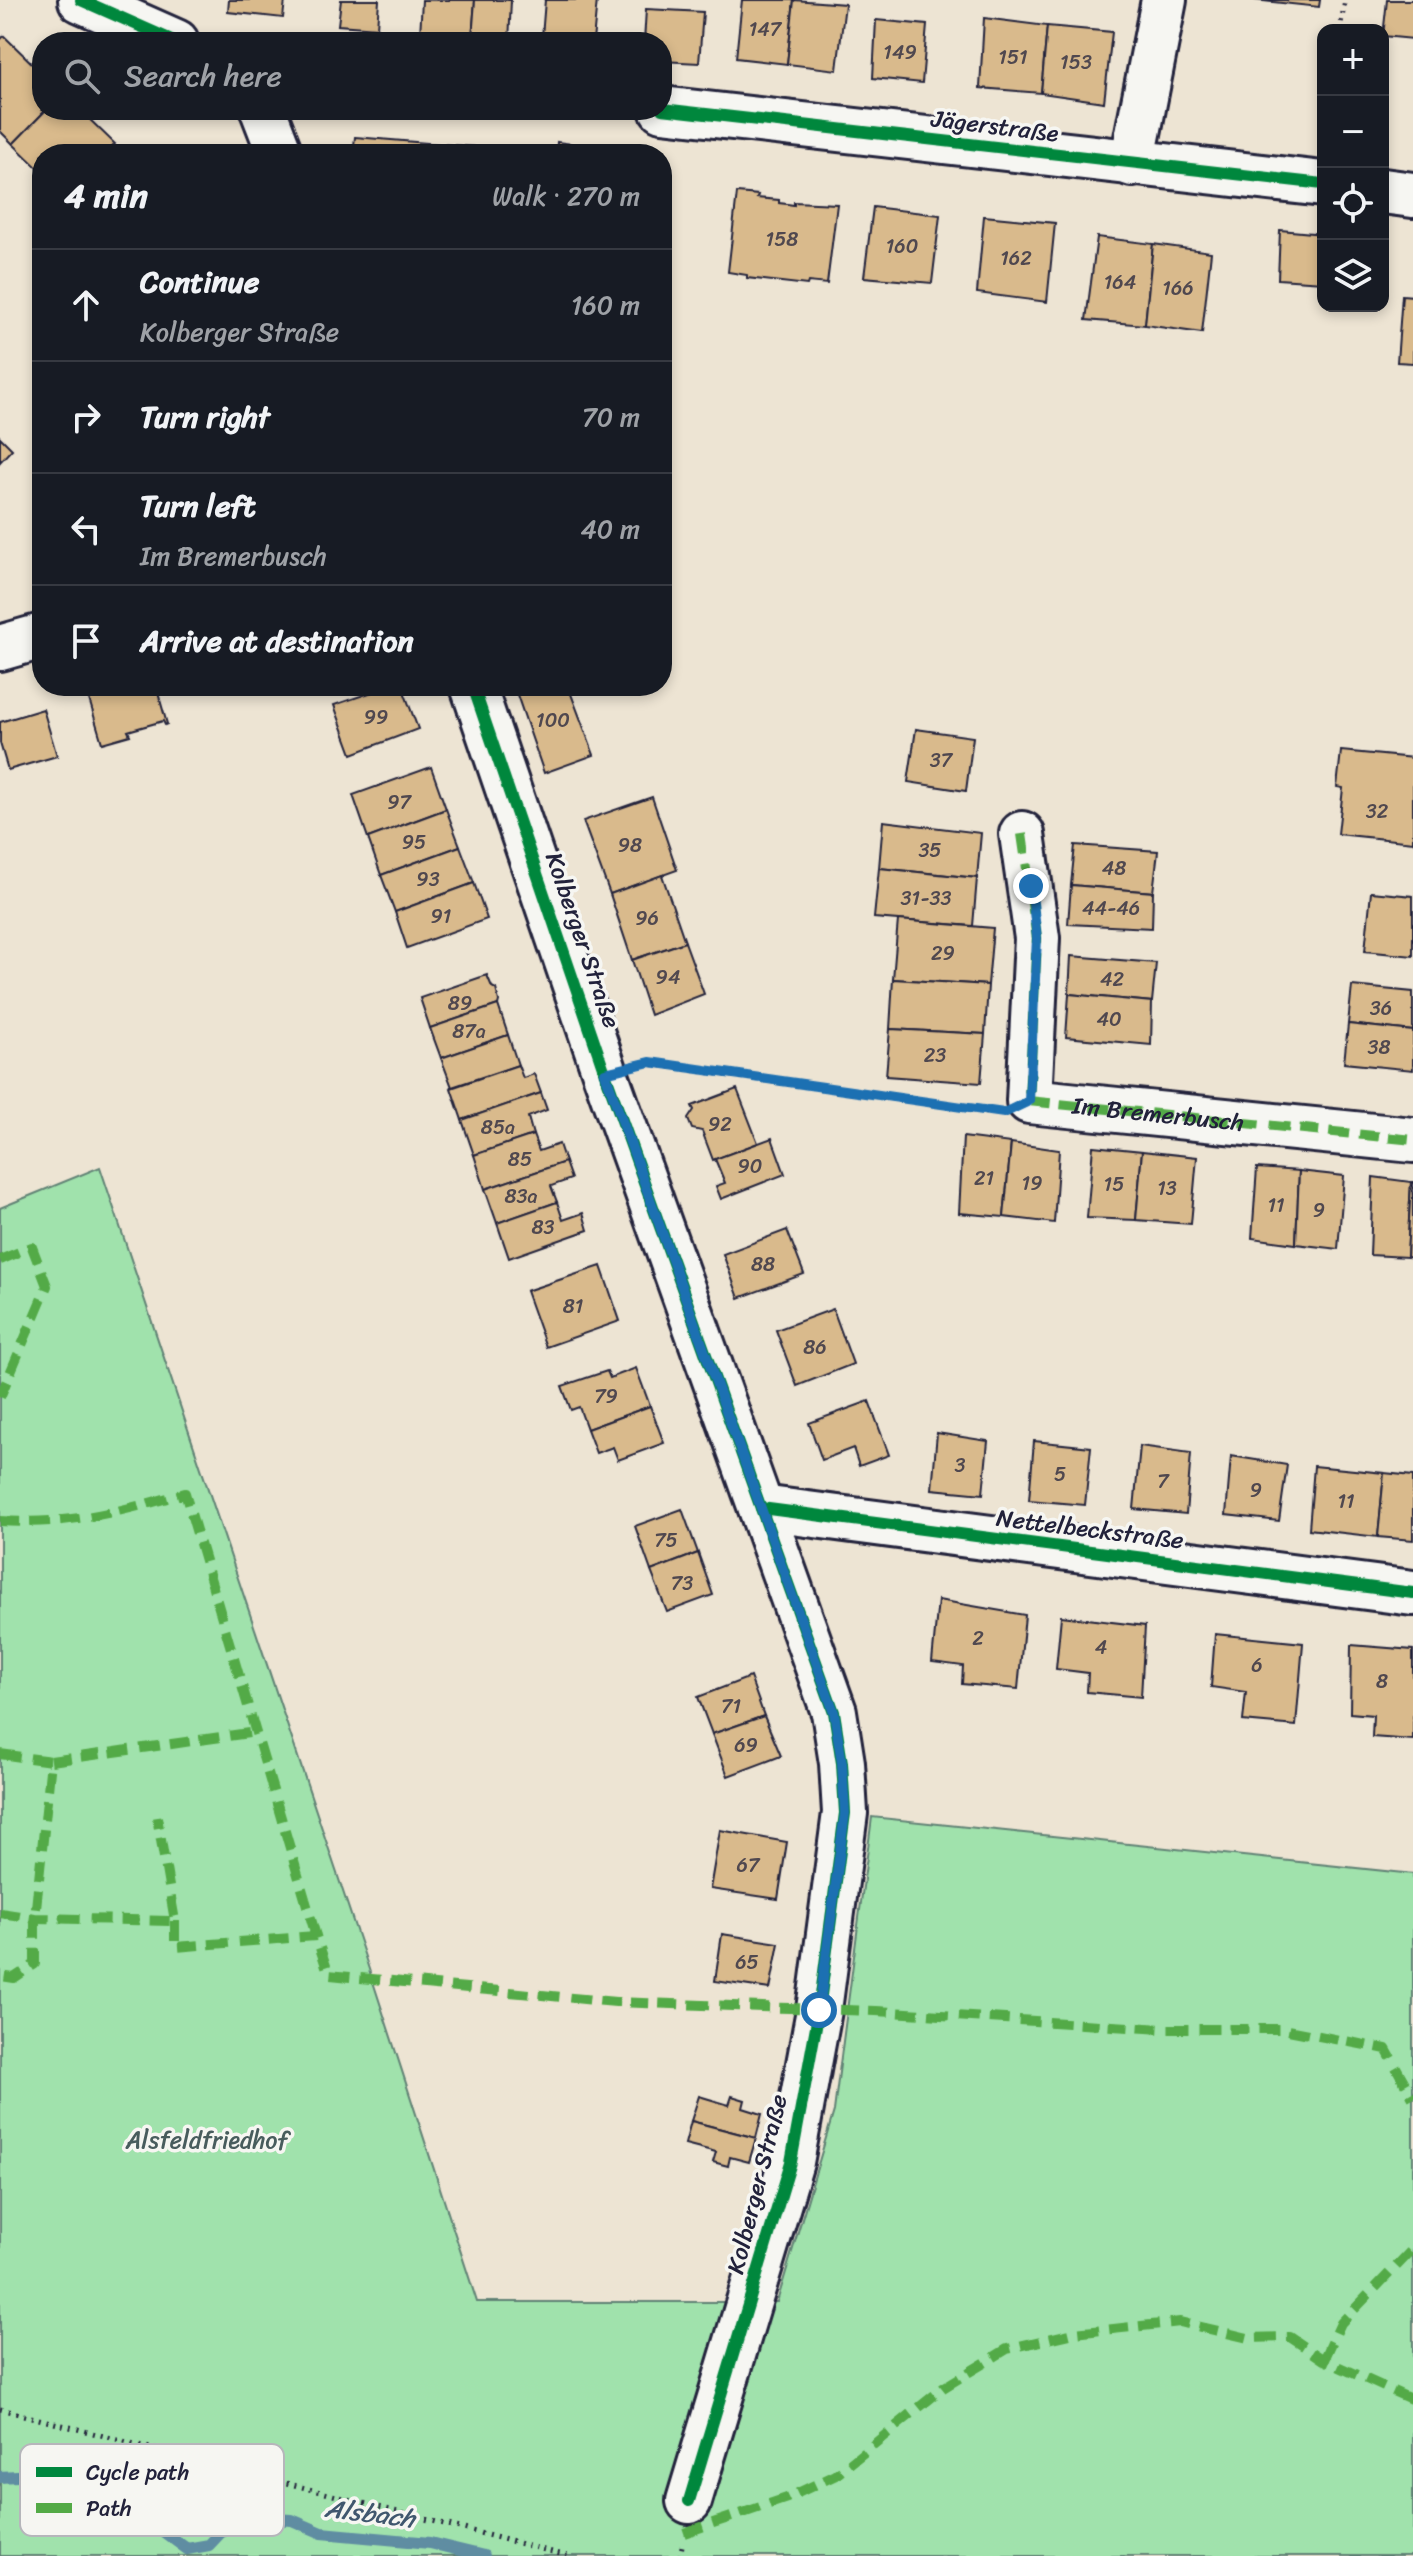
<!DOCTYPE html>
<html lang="en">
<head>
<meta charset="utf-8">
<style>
	:root { --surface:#171b24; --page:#242831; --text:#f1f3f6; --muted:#9ea1a6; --line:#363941 }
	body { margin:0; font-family:Sriracha,sans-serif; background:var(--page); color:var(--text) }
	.controls { position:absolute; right:24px; top:24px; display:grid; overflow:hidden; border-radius:16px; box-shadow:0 4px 12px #0003 }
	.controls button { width:72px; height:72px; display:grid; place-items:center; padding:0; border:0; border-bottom:2px solid var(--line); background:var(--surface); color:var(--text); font:40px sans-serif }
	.stop { position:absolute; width:24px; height:24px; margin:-18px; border:6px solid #1f6fb2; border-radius:50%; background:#fff }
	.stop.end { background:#1f6fb2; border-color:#fff; box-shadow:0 2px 8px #0008 }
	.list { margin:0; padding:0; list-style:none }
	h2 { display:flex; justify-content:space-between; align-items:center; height:104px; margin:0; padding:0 32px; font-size:34px }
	h2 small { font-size:26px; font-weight:400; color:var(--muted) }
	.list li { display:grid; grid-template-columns:52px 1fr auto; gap:24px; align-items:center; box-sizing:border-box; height:112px; padding:0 32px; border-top:2px solid var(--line) }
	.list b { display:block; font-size:30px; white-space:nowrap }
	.list p { margin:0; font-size:26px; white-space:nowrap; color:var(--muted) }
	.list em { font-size:26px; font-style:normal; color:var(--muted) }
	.icon { flex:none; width:44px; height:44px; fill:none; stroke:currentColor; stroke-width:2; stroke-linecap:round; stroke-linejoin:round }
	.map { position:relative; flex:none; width:1413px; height:2556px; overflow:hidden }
	.search { position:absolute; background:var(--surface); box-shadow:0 4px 12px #0003; left:32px; top:32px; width:640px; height:88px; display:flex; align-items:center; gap:20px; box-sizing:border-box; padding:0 28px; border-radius:32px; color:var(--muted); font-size:30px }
	.panel { position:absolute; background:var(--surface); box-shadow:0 4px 12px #0003; left:32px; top:144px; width:640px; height:552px; border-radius:32px }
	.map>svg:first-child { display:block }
	.green { fill:#a0e2ac; stroke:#618274; stroke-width:2 }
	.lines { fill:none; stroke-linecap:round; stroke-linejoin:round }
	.stream { stroke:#5f8da2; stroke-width:12 }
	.building { fill:#d9ba8c; stroke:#22223b; stroke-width:2 }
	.minor-casing { stroke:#22223b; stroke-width:50 }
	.path { stroke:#22223b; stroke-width:5; stroke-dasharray:2 6; stroke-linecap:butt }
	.minor { stroke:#f6f6f2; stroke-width:44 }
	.quiet { stroke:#53aa46; stroke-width:10; stroke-dasharray:20 10; stroke-linecap:butt }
	.cycleway-casing { stroke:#f6f6f2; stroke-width:17 }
	.cycleway { stroke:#00873e; stroke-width:12 }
	.route { stroke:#1f6fb2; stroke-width:10 }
	.labels { text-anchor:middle; stroke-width:7; stroke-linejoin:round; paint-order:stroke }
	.number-label { font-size:20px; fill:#50484f }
	.street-label { font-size:24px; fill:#22223b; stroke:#f6f6f2 }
	.park-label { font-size:24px; fill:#485c5d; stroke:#f6f6f2 }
	.water-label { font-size:26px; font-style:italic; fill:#40576e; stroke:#f6f6f2 }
	.key { fill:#f6f6f2; stroke:#b6b6bb; stroke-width:2 }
	.key-label { font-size:22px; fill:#22223b }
</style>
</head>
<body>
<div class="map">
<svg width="1413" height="2556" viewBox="0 0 1413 2556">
	<rect width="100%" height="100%" fill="#ede4d3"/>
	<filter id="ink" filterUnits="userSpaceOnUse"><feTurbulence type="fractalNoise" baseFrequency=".0125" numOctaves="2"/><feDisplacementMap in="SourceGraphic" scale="16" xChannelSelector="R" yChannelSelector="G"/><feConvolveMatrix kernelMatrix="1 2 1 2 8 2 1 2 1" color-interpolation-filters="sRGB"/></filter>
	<g filter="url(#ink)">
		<path class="green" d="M100 1167 364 1954 477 2302H777L834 2111 872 1817 1413 1874V2556H0V1208Z"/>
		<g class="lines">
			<path class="stream" d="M0 2477 51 2474 111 2482 144 2502 164 2532 187 2549 209 2545 226 2527 250 2518 292 2520 322 2533 430 2543 484 2556"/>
		</g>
		<g class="building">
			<path d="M229 0H285L283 18 228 12Z"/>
			<path d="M341 0H379L377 28 338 25Z"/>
			<path d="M422 0H475L472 39 420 35Z"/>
			<path d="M475 0H511L509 42 472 39Z"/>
			<path d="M545 0H597L593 41 542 37Z"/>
			<path d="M742 0H794L787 64 736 58Z"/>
			<path d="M794 0 845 4 837 70 787 64Z"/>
			<path d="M1254 0H1320L1319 7Z"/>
			<path d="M1387 0H1413V39L1383 36Z"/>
			<path d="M646 9 703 12 699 63 662 61V42H644Z"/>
			<path d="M984 18 1047 26 1041 93 980 88Z"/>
			<path d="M876 20 927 25 922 83 873 78Z"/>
			<path d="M1047 26 1112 32 1104 102 1041 93Z"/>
			<path d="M4 36 42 73V110H46L13 144 0 131V40Z"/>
			<path d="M46 110H80L115 144 106 154H42V172L13 144Z"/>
			<path d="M355 137 499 149V154H353Z"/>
			<path d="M557 142 648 154H556Z"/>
			<path d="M737 193 758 195 757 198 779 200V203L787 204 794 205V202L837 204 827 284 808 282 807 285 747 278V275L728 272Z"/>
			<path d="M873 207 940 215 932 283 864 277Z"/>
			<path d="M984 216 1055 223 1047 302 977 293Z"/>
			<path d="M1280 230 1323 234V282L1278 279Z"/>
			<path d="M1097 237 1153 244 1145 325 1086 320Z"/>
			<path d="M1153 244 1211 252 1202 333 1145 325Z"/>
			<path d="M1402 295 1413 296V363L1397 362Z"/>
			<path d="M0 437 12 449 0 462Z"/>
			<path d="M95 686H156L167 724 165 725 163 721 128 731 130 735 102 743 86 689Z"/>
			<path d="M390 686H402L418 729 352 754 334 705Z"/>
			<path d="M514 686H568L594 755 544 773Z"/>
			<path d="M43 709 57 756 8 770 0 743V722Z"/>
			<path d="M916 729 973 737 966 791 908 782Z"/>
			<path d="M1341 751 1413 758V842L1338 834 1343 788 1337 787Z"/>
			<path d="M431 767 446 809 368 838 353 795Z"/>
			<path d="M652 797 677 870 610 894 583 821Z"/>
			<path d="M446 809 460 846 381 875 368 838Z"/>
			<path d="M883 821 981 833 977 878 879 868Z"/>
			<path d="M1075 845 1158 851 1153 892 1071 885Z"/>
			<path d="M460 846 474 883 395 912 381 875Z"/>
			<path d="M879 868 977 878 973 926 874 918Z"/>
			<path d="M662 875 685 942 632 960 610 894Z"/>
			<path d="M474 883 487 919 407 948 395 912Z"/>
			<path d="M1071 885 1153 892 1152 928 1068 924Z"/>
			<path d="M1371 892 1413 896V956L1365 951Z"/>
			<path d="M898 920 993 928 988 985 893 979Z"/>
			<path d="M685 942 704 994 650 1015 632 960Z"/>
			<path d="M1071 956 1156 963 1152 1002 1069 994Z"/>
			<path d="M487 975 492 987 496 989 499 1001 498 1005 430 1028 420 998Z"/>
			<path d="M893 979 988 985 985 1034 890 1029Z"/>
			<path d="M1352 986 1413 992V1031L1348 1024Z"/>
			<path d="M1069 994 1152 1002 1151 1045 1066 1037Z"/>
			<path d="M498 1005 508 1035 441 1058 430 1028Z"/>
			<path d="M1348 1024 1413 1031V1070L1344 1063Z"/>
			<path d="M890 1029 985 1034 981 1083 886 1076Z"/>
			<path d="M508 1035 518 1065 452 1087 441 1058Z"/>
			<path d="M518 1065 523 1078 534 1074 541 1093 462 1120 451 1088Z"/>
			<path d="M737 1089 758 1143 713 1160 702 1131 692 1129 688 1119 694 1110 692 1106Z"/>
			<path d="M541 1093 547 1110 528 1117 533 1135 474 1155 462 1120Z"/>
			<path d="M533 1135 539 1151 559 1144 565 1162 485 1189 474 1155Z"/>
			<path d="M963 1137 1011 1143 1004 1217 959 1213Z"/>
			<path d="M772 1138 785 1174 721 1199 716 1186 725 1183 715 1159Z"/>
			<path d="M1011 1143 1059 1150 1054 1223 1004 1217Z"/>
			<path d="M1093 1146 1142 1151 1136 1220 1087 1218Z"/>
			<path d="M1142 1151 1197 1157 1191 1224 1136 1220Z"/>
			<path d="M565 1162 571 1179 551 1186 557 1202 497 1223 485 1189Z"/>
			<path d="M1257 1168 1299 1171 1296 1244 1252 1238Z"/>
			<path d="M1299 1171 1344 1176 1338 1249 1296 1244Z"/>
			<path d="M1373 1177 1411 1182 1407 1257 1370 1255Z"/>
			<path d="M1411 1182H1413V1258L1407 1257Z"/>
			<path d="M557 1202 563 1220 583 1213 588 1230 509 1258 497 1223Z"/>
			<path d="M787 1230 804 1274 739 1298 723 1254Z"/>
			<path d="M601 1266 620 1321 546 1347 526 1291Z"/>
			<path d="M833 1309 853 1364 797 1386 776 1330Z"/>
			<path d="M636 1368 650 1406 587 1429 579 1407 571 1410 562 1386 607 1371 610 1378Z"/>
			<path d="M869 1401 889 1455 859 1466 853 1448 822 1460 809 1423Z"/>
			<path d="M650 1406 664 1443 618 1460 613 1447 596 1453 587 1429Z"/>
			<path d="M937 1433 988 1441 983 1494 932 1489Z"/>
			<path d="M1034 1441 1091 1447 1085 1505 1029 1500Z"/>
			<path d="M1140 1446 1191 1453 1186 1514 1134 1509Z"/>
			<path d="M1231 1456 1287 1465 1279 1521 1226 1515Z"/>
			<path d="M1314 1466 1384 1473 1378 1537 1309 1529Z"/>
			<path d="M1384 1473 1413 1476V1540L1378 1537Z"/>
			<path d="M682 1509 698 1553 651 1571 635 1526Z"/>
			<path d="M698 1553 713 1595 667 1612 651 1571Z"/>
			<path d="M938 1600 1025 1615 1018 1689 962 1684 963 1666 932 1662Z"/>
			<path d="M1061 1616 1145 1626 1141 1697 1087 1692 1088 1673 1056 1669Z"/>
			<path d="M1215 1634 1303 1643 1296 1726 1243 1721 1246 1692 1211 1687Z"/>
			<path d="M1351 1645 1413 1650V1740L1372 1737 1373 1715 1350 1713Z"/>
			<path d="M750 1677 764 1716 712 1734 698 1697Z"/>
			<path d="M764 1716 781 1756 728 1776 712 1734Z"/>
			<path d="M720 1830 787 1842 778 1899 710 1889Z"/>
			<path d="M722 1934 779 1943 770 1989 715 1981Z"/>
			<path d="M699 2096 729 2105 732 2096 745 2100 743 2108 762 2114 756 2138 691 2121Z"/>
			<path d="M691 2121 756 2138 749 2162 730 2157 728 2166 713 2162 716 2152 685 2144Z"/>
		</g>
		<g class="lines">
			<defs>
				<g id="minor">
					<path d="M81 0 176 42"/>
					<path d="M662 109 1323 184"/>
					<path d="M263 110 280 154"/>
					<path d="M1132 164 1164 0"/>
					<path d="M1383 191 1413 195"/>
					<path d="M0 648 42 636"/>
					<path d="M473 686 605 1073 834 1712 842 1763 845 1813 819 2010 791 2162 689 2501"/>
					<path d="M1022 834 1037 938 1029 1101 1413 1140"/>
					<path d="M761 1508 1413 1593"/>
				</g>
			</defs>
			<use href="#minor" class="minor-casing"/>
			<g class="path">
				<path d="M1340 30 1345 0"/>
				<path d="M645 1063 991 1112"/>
				<path d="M0 2409 568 2556"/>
				<path d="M680 2556 683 2541"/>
			</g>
			<use href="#minor" class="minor"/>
			<g class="quiet">
				<path id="s1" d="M1022 834 1037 938 1029 1101 1413 1140"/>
				<path d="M0 1260 32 1247 47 1286 0 1397"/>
				<path d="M0 1521C70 1525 119 1512 185 1493L316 1936"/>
				<path d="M0 1754 51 1761 35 1918V1964L14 1978 0 1976"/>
				<path d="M51 1761 256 1732"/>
				<path d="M0 1913 35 1918 175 1921 157 1817"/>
				<path d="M175 1921V1947L316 1936 329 1975 616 2002 876 2011 1162 2029H1283L1386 2049 1413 2098"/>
				<path d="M1324 2360 1341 2323 1413 2249"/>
				<path d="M684 2533 787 2498 836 2475 943 2388 1007 2349 1074 2333 1180 2322 1248 2338 1290 2337 1324 2360 1413 2400"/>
			</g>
			<defs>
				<g id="cycleway">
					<path d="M81 0 176 42"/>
					<path d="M662 109 1323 184"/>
					<path d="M473 686 605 1073 834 1712 842 1763 845 1813 819 2010 791 2162 689 2501"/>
					<path d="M761 1508 1413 1593"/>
				</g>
			</defs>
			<use href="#cycleway" class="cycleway-casing"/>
			<use href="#cycleway" class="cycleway"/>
		</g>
	</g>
	<g class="lines" filter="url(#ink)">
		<path class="route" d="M819 2010 845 1813 842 1763 834 1712 605 1073 650 1062 1004 1113 1029 1101 1037 938 1031 886"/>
	</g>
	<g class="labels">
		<g class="number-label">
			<text x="765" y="36">147</text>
			<text x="900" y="59">149</text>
			<text x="1013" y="64">151</text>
			<text x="1076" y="69">153</text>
			<text x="782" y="246">158</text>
			<text x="902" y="253">160</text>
			<text x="1016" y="265">162</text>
			<text x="1120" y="289">164</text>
			<text x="1178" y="295">166</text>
			<text x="376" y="724">99</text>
			<text x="553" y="727">100</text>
			<text x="941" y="767">37</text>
			<text x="399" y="809">97</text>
			<text x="1377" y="818">32</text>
			<text x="414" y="849">95</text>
			<text x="630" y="852">98</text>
			<text x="930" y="857">35</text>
			<text x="1114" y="875">48</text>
			<text x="428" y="886">93</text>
			<text x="926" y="905">31-33</text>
			<text x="1111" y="915">44-46</text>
			<text x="441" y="923">91</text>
			<text x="647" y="925">96</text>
			<text x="943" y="960">29</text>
			<text x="668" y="984">94</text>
			<text x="1112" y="986">42</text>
			<text x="460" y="1010">89</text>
			<text x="1381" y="1015">36</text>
			<text x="1109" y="1026">40</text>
			<text x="469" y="1038">87a</text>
			<text x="1379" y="1054">38</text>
			<text x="935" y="1062">23</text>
			<text x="720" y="1131">92</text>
			<text x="498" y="1134">85a</text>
			<text x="520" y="1166">85</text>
			<text x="750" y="1173">90</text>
			<text x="984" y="1185">21</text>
			<text x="1032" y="1190">19</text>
			<text x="1114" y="1191">15</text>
			<text x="1167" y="1195">13</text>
			<text x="521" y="1203">83a</text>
			<text x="1276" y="1212">11</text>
			<text x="1319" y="1217">9</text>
			<text x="543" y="1234">83</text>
			<text x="763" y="1271">88</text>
			<text x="573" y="1313">81</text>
			<text x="815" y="1354">86</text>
			<text x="606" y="1403">79</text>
			<text x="960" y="1472">3</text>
			<text x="1060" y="1481">5</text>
			<text x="1163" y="1488">7</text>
			<text x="1256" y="1497">9</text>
			<text x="1346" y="1508">11</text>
			<text x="666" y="1547">75</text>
			<text x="682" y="1590">73</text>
			<text x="978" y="1645">2</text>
			<text x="1101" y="1654">4</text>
			<text x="1257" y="1672">6</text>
			<text x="1382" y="1688">8</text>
			<text x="731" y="1713">71</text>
			<text x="746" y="1752">69</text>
			<text x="748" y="1872">67</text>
			<text x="747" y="1969">65</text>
		</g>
		<g class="street-label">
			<text transform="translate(995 126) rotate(7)" y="8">Jägerstraße</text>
			<text transform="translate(583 940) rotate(71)" y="8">Kolberger Straße</text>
			<text dy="8" stroke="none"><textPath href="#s1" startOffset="398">Im Bremerbusch</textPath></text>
			<text transform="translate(1090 1529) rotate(7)" y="8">Nettelbeckstraße</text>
			<text transform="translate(757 2184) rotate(-76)" y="8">Kolberger Straße</text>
		</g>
		<g class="park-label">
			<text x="207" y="2148">Alsfeldfriedhof</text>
		</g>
		<g class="water-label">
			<text transform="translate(370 2513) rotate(7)" y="9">Alsbach</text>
		</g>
	</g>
	<rect x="20" y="2444" width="264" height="92" rx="12" class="key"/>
	<rect x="36" y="2467" width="36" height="10" fill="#00873e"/>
	<rect x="36" y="2503" width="36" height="10" fill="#53aa46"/>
	<g class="key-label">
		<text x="86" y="2480">Cycle path</text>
		<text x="86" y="2516">Path</text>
	</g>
</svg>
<div class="controls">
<button>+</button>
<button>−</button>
<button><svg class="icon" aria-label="locate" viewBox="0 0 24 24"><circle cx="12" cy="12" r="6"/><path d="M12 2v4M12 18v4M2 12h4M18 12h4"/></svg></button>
<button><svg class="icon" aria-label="layers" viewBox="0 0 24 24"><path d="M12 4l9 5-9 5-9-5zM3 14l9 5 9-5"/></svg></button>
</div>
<div class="stop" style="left:819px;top:2010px"></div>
<div class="stop end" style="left:1031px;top:886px"></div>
<div class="search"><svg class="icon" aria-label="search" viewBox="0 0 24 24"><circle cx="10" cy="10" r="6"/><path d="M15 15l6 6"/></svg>Search here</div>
<section class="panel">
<h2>4 min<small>Walk · 270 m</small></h2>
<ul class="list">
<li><svg class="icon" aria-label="ahead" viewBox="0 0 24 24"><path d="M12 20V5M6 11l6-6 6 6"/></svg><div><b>Continue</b><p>Kolberger Straße</p></div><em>160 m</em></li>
<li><svg class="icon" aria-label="right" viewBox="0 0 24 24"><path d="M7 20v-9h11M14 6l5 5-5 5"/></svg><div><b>Turn right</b></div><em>70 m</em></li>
<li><svg class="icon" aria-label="left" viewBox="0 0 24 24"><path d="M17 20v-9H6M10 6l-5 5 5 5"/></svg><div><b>Turn left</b><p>Im Bremerbusch</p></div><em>40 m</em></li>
<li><svg class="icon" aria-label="arrive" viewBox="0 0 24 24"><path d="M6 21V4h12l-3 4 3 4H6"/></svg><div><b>Arrive at destination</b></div></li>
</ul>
</section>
</div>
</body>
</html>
